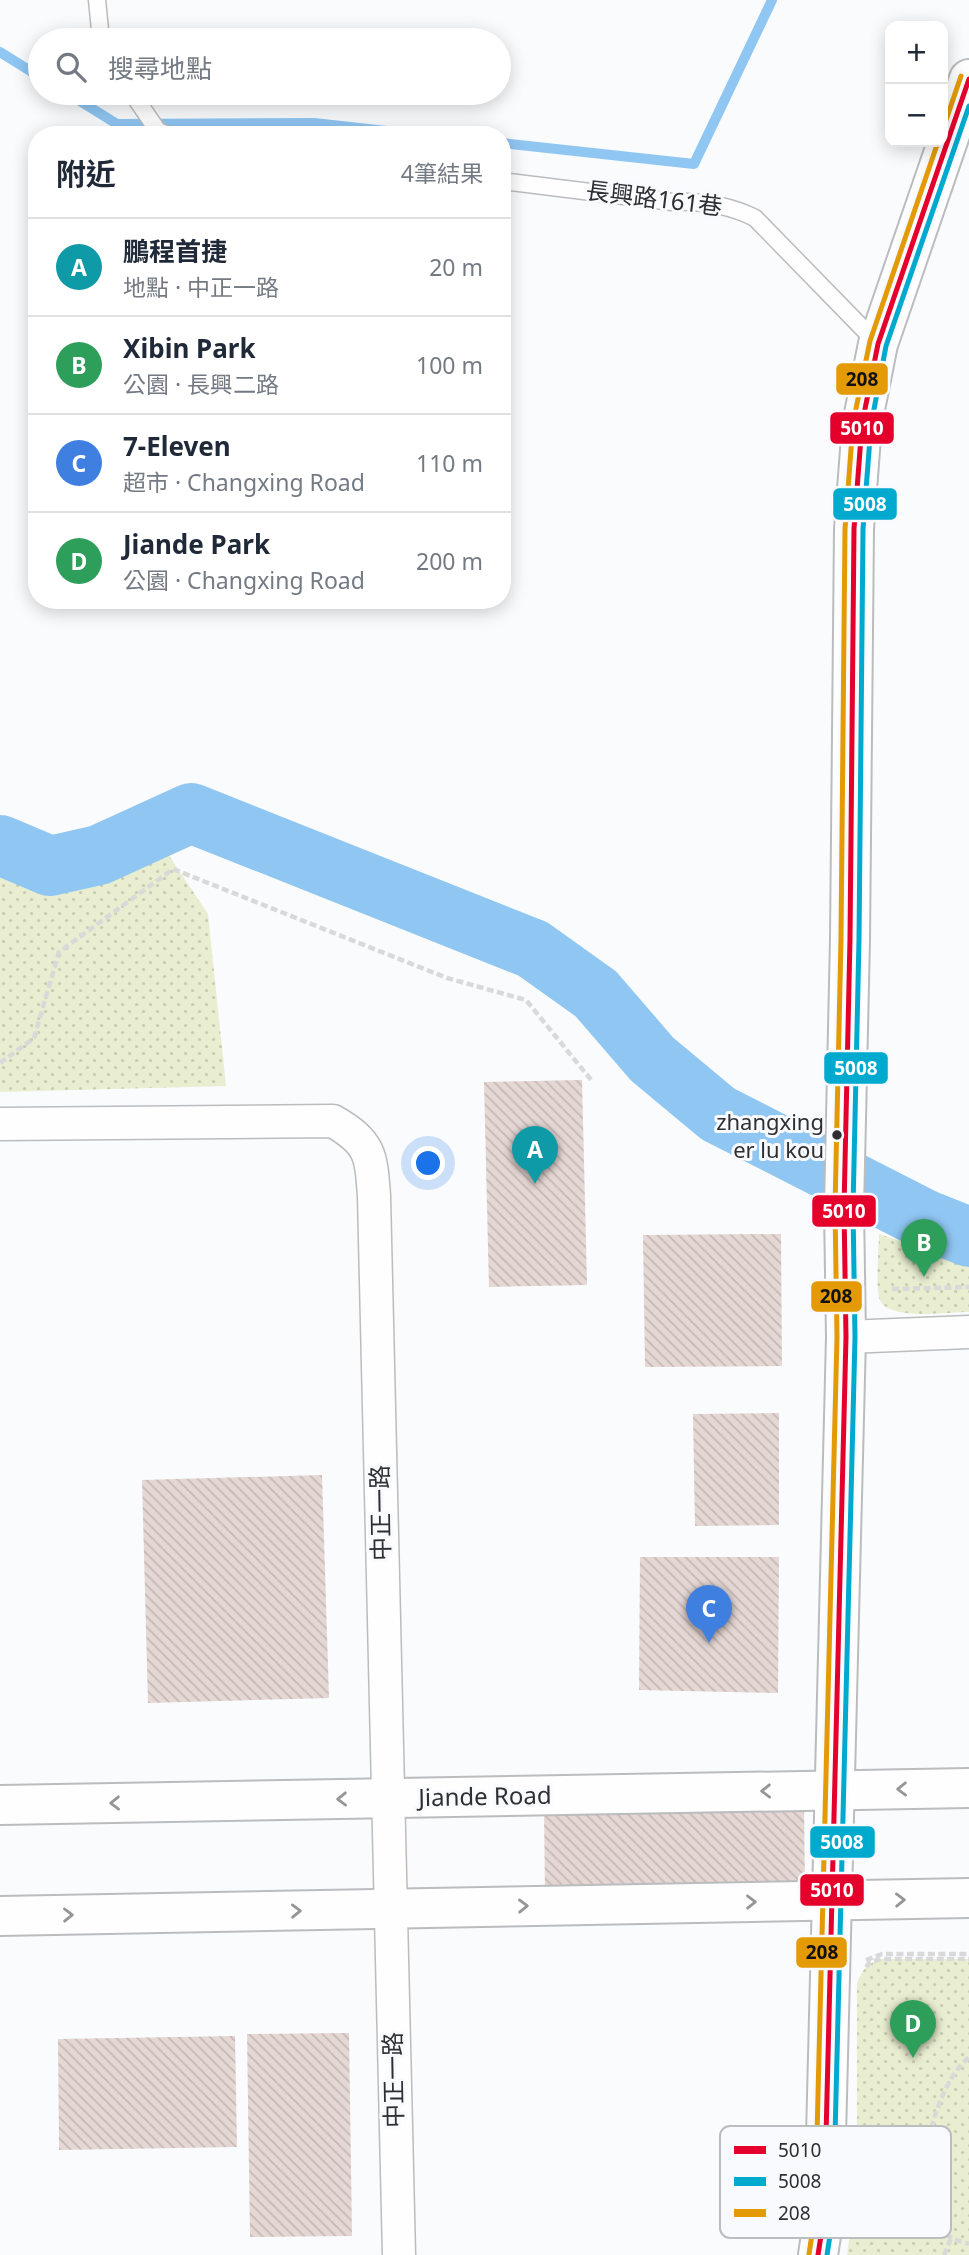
<!DOCTYPE html>
<html lang="zh-TW">
<head>
<meta charset="utf-8">
<style>
	:root { --surface:#fff; --page:#f6f6f7; --text:#1f2937; --muted:#747a83; --line:#e0e1e3; --accent:#767678 }
	body { margin:0; font-family:"Noto Sans","Noto Sans TC",sans-serif; background:var(--page); color:var(--text) }
	.controls { position:absolute; right:21px; top:21px; display:grid; overflow:hidden; border-radius:14px; box-shadow:0 4px 18px #0003 }
	.controls button { width:63px; height:63px; display:grid; place-items:center; padding:0; border:0; border-bottom:2px solid var(--line); background:var(--surface); color:var(--text); font:35px sans-serif }
	.you { position:absolute; left:429px; top:1164px; width:24px; height:24px; margin:-18px; border:5px solid #fff; border-radius:50%; background:#1a73e8; box-shadow:0 0 0 10px #1a73e833 }
	.badge { display:grid; place-items:center; width:46px; height:46px; border-radius:50%; background:var(--accent); color:#fff; font-size:23px; font-weight:700 }
	.pin { position:absolute; translate:-50% -58px; filter:drop-shadow(0 2px 4px #0008) }
	.pin::after { content:''; position:absolute; top:37px; width:24px; height:21px; background:inherit; clip-path:polygon(0 0,100% 0,50% 100%) }
	.list { margin:0; padding:0; list-style:none }
	h2 { display:flex; justify-content:space-between; align-items:center; height:91px; margin:0; padding:0 28px; font-size:30px }
	h2 small { font-size:23px; font-weight:400; color:var(--muted) }
	.list li { display:grid; grid-template-columns:46px 1fr auto; gap:21px; align-items:center; box-sizing:border-box; height:98px; padding:0 28px; border-top:2px solid var(--line) }
	.list b { display:block; font-size:26px; white-space:nowrap }
	.list p { margin:0; font-size:23px; white-space:nowrap; color:var(--muted) }
	.list em { font-size:23px; font-style:normal; color:var(--muted) }
	.icon { flex:none; width:38px; height:38px; fill:none; stroke:currentColor; stroke-width:2; stroke-linecap:round; stroke-linejoin:round }
	.map { position:relative; flex:none; width:969px; height:2255px; overflow:hidden }
	.search { position:absolute; background:var(--surface); box-shadow:0 4px 18px #0003; left:28px; top:28px; width:483px; height:77px; display:flex; align-items:center; gap:18px; box-sizing:border-box; padding:0 24px; border-radius:38px; color:var(--muted); font-size:26px }
	.panel { position:absolute; background:var(--surface); box-shadow:0 4px 18px #0003; left:28px; top:126px; width:483px; height:483px; border-radius:28px }
	.map>svg:first-child { display:block }
	.grass { fill:url(#grass-dots) }
	.lines { fill:none; stroke-linecap:round; stroke-linejoin:round }
	.stream { stroke:#8fc6f2; stroke-width:10 }
	.river { stroke:#8fc6f2; stroke-width:60 }
	.building { fill:url(#building-back-hatch) }
	.lane-casing { stroke:#bbbcbe; stroke-width:19 }
	.street-casing { stroke:#bbbcbe; stroke-width:35 }
	.secondary-casing { stroke:#bbbcbe; stroke-width:42 }
	.path { stroke:#d9d9d9; stroke-width:4.5; stroke-dasharray:7 3.5; stroke-linecap:butt }
	.lane { stroke:#fefeff; stroke-width:16 }
	.street { stroke:#fefeff; stroke-width:32 }
	.secondary { stroke:#fefeff; stroke-width:38 }
	.bus-1-casing { stroke:#f8fafe; stroke-width:10 }
	.bus-2-casing { stroke:#f8fafe; stroke-width:10 }
	.bus-3-casing { stroke:#f8fafe; stroke-width:10 }
	.bus-1 { stroke:#e4002b; stroke-width:5 }
	.bus-2 { stroke:#00a9ce; stroke-width:5 }
	.bus-3 { stroke:#e39a05; stroke-width:5 }
	.oneway { stroke:#969698 }
	.bus-dot { fill:#2f2f31; stroke:#f8fafe; stroke-width:2.5 }
	.labels { text-anchor:middle; stroke-width:6; stroke-linejoin:round; paint-order:stroke }
	.bus-label { font-size:22px; fill:#2f2f31; stroke:#f8fafe; text-anchor:end }
	.street-label { font-size:24px; fill:#2f2f31; stroke:#f8fafe }
	.key { fill:#f8fafe; stroke:#bcbdc0; stroke-width:2 }
	.key-label { font-size:19px; fill:#2f2f31 }
	.line-badge { stroke:#f8fafe; stroke-width:2.5 }
	.badge-label { font-size:19px; text-anchor:middle; font-weight:bold; fill:#fff }
	.pale-badge-label { font-size:19px; text-anchor:middle; font-weight:bold; fill:#111 }
</style>
</head>
<body>
<div class="map">
<svg width="969" height="2255" viewBox="0 0 969 2255">
	<defs>
		<pattern id="grass-dots" width="8" height="8" patternUnits="userSpaceOnUse" patternTransform="scale(1.75)"><rect width="8" height="8" fill="#eaeed0"/><path d="M2 2h.1M6 6h.1" fill="none" stroke="#c9ccb3" stroke-width="1.8" stroke-linecap="round"/></pattern>
		<pattern id="building-back-hatch" width="6" height="6" patternUnits="userSpaceOnUse" patternTransform="scale(1.75)"><rect width="6" height="6" fill="#e5d7d4"/><path d="M-1 5l2 2M0 0l6 6M5-1l2 2" fill="none" stroke="#c5b9b6"/></pattern>
	</defs>
	<rect width="100%" height="100%" fill="#f9fbfd"/>
	<g class="grass">
		<path d="M166 851 208 914 226 1086 0 1092V873L42 888 75 881Z"/>
		<path d="M879 1234 969 1264V1312C949 1312 889 1321 880 1300 875 1288 879 1248 879 1234Z"/>
		<path d="M882 1959H969V2255H847L855 2196 857 2149V1983C863 1969 867 1963 882 1959Z"/>
	</g>
	<g class="lines">
		<g class="stream">
			<path d="M0 52 40 77"/>
			<path d="M67 93 117 124 314 123 422 135"/>
			<path d="M502 143 694 164 772 0"/>
		</g>
		<path class="river" d="M0 845 50 866 99 855 191 813 533 949 596 994 652 1059 718 1114 924 1219 969 1237"/>
	</g>
	<g class="building">
		<path d="M582 1080 587 1285 489 1287 484 1082Z"/>
		<path d="M781 1234 782 1366 645 1367 643 1235Z"/>
		<path d="M779 1413V1525L695 1526 693 1414Z"/>
		<path d="M322 1475 329 1698 148 1703 142 1480Z"/>
		<path d="M640 1557H779L778 1693 639 1690Z"/>
		<path d="M804 1804 805 1891 545 1894 544 1807Z"/>
		<path d="M349 2033 352 2236 250 2237 247 2034Z"/>
		<path d="M235 2036 237 2147 59 2150 58 2039Z"/>
	</g>
	<g class="lines">
		<defs>
			<g id="lane">
				<path d="M97 0 101 40"/>
				<path d="M132 93 158 131 168 135"/>
				<path d="M502 181 672 202C702 201 729 205 755 218L877 343"/>
			</g>
			<g id="street">
				<path d="M0 1124 333 1121C371 1143 371 1155 374 1196L399 2255"/>
				<path d="M846 1337 969 1332"/>
			</g>
			<g id="secondary">
				<path d="M0 1805 969 1788"/>
				<path d="M0 1916 969 1898"/>
				<path d="M818 2255 824 2216 846 1337 844 1208 850 939 854 529 862 424 878 344 969 79"/>
			</g>
		</defs>
		<use href="#lane" class="lane-casing"/>
		<use href="#street" class="street-casing"/>
		<use href="#secondary" class="secondary-casing"/>
		<g class="path">
			<path d="M0 1063 34 1038 59 952 173 869 447 978 526 1000 592 1081"/>
			<path d="M892 1289 969 1287"/>
			<path d="M866 1960 882 1954H969"/>
			<path d="M866 1967 870 1962 882 1959H969"/>
			<path d="M930 2132C929 2159 926 2223 953 2239 958 2241 964 2242 969 2244"/>
			<path d="M861 2133 930 2132C938 2105 947 2077 969 2057"/>
			<path d="M944 2255 951 2238"/>
		</g>
		<use href="#lane" class="lane"/>
		<use href="#street" class="street"/>
		<use href="#secondary" class="secondary"/>
		<defs>
			<path id="bus-1" d="M818 2255 824 2216 846 1337 844 1208 850 939 854 529 862 424 878 344 969 79"/>
			<path id="bus-2" d="M827 2255 833 2216 855 1337 853 1208 859 939 863 529 871 425 886 346 969 106"/>
			<g id="bus-3">
				<path d="M943 129 961 76"/>
				<path d="M809 2254 815 2215 837 1337 835 1208 841 939 845 529 853 423 870 341 938 142"/>
			</g>
		</defs>
		<use href="#bus-1" class="bus-1-casing"/>
		<use href="#bus-2" class="bus-2-casing"/>
		<use href="#bus-3" class="bus-3-casing"/>
		<use href="#bus-1" class="bus-1"/>
		<use href="#bus-2" class="bus-2"/>
		<use href="#bus-3" class="bus-3"/>
	</g>
	<defs><path id="oneway-chevron" d="M-2-3.5L2.5 0L-2 3.5" fill="none" stroke-width="1.6" stroke-linecap="round" stroke-linejoin="round" transform="scale(1.75)"/></defs>
	<g class="oneway">
		<use href="#oneway-chevron" transform="translate(902 1789) rotate(179)"/>
		<use href="#oneway-chevron" transform="translate(766 1791) rotate(179)"/>
		<use href="#oneway-chevron" transform="translate(342 1799) rotate(179)"/>
		<use href="#oneway-chevron" transform="translate(115 1803) rotate(179)"/>
		<use href="#oneway-chevron" transform="translate(900 1900) rotate(-1)"/>
		<use href="#oneway-chevron" transform="translate(751 1902) rotate(-1)"/>
		<use href="#oneway-chevron" transform="translate(523 1906) rotate(-1)"/>
		<use href="#oneway-chevron" transform="translate(296 1911) rotate(-1)"/>
		<use href="#oneway-chevron" transform="translate(68 1915) rotate(-1)"/>
	</g>
	<circle class="bus-dot" cx="837" cy="1135" r="6"/>
	<g class="labels">
		<g class="bus-label">
			<text x="824" y="1130">zhangxing<tspan x="824" dy="28">er lu kou</tspan></text>
		</g>
		<g class="street-label">
			<text transform="translate(654 199) rotate(7)" y="8">長興路161巷</text>
			<text transform="translate(381 1513) rotate(-91)" y="8">中正一路</text>
			<text transform="translate(485 1797) rotate(-1)" y="8">Jiande Road</text>
			<text transform="translate(394 2080) rotate(-91)" y="8">中正一路</text>
		</g>
	</g>
	<rect x="720" y="2126" width="231" height="112" rx="10" class="key"/>
	<rect x="734" y="2146" width="32" height="8" fill="#e4002b"/>
	<rect x="734" y="2177" width="32" height="9" fill="#00a9ce"/>
	<rect x="734" y="2209" width="32" height="8" fill="#e39a05"/>
	<g class="key-label">
		<text x="778" y="2157">5010</text>
		<text x="778" y="2188">5008</text>
		<text x="778" y="2220">208</text>
	</g>
	<g class="line-badge">
		<rect x="835" y="362" width="54" height="34" rx="7" fill="#e39a05"/>
		<rect x="829" y="411" width="66" height="34" rx="7" fill="#e4002b"/>
		<rect x="832" y="487" width="66" height="34" rx="7" fill="#00a9ce"/>
		<rect x="823" y="1051" width="66" height="34" rx="7" fill="#00a9ce"/>
		<rect x="811" y="1194" width="66" height="34" rx="7" fill="#e4002b"/>
		<rect x="810" y="1280" width="53" height="33" rx="7" fill="#e39a05"/>
		<rect x="809" y="1825" width="67" height="34" rx="7" fill="#00a9ce"/>
		<rect x="799" y="1873" width="66" height="34" rx="7" fill="#e4002b"/>
		<rect x="795" y="1936" width="53" height="33" rx="7" fill="#e39a05"/>
	</g>
	<g class="badge-label">
		<text x="862" y="435">5010</text>
		<text x="865" y="511">5008</text>
		<text x="856" y="1075">5008</text>
		<text x="844" y="1218">5010</text>
		<text x="842" y="1849">5008</text>
		<text x="832" y="1897">5010</text>
	</g>
	<g class="pale-badge-label">
		<text x="862" y="386">208</text>
		<text x="836" y="1303">208</text>
		<text x="822" y="1959">208</text>
	</g>
</svg>
<div class="controls">
<button>+</button>
<button>−</button>
</div>
<div class="you"></div>
<div class="pin badge" style="left:535px;top:1184px;background:#0f9aa8">A</div>
<div class="pin badge" style="left:924px;top:1277px;background:#2e9e5b">B</div>
<div class="pin badge" style="left:709px;top:1643px;background:#3f7fe0">C</div>
<div class="pin badge" style="left:913px;top:2058px;background:#2e9e5b">D</div>
<div class="search"><svg class="icon" aria-label="search" viewBox="0 0 24 24"><circle cx="10" cy="10" r="6"/><path d="M15 15l6 6"/></svg>搜尋地點</div>
<section class="panel">
<h2>附近<small>4筆結果</small></h2>
<ul class="list">
<li><span class="badge" style="background:#0f9aa8">A</span><div><b>鵬程首捷</b><p>地點 · 中正一路</p></div><em>20 m</em></li>
<li><span class="badge" style="background:#2e9e5b">B</span><div><b>Xibin Park</b><p>公園 · 長興二路</p></div><em>100 m</em></li>
<li><span class="badge" style="background:#3f7fe0">C</span><div><b>7-Eleven</b><p>超市 · Changxing Road</p></div><em>110 m</em></li>
<li><span class="badge" style="background:#2e9e5b">D</span><div><b>Jiande Park</b><p>公園 · Changxing Road</p></div><em>200 m</em></li>
</ul>
</section>
</div>
</body>
</html>
